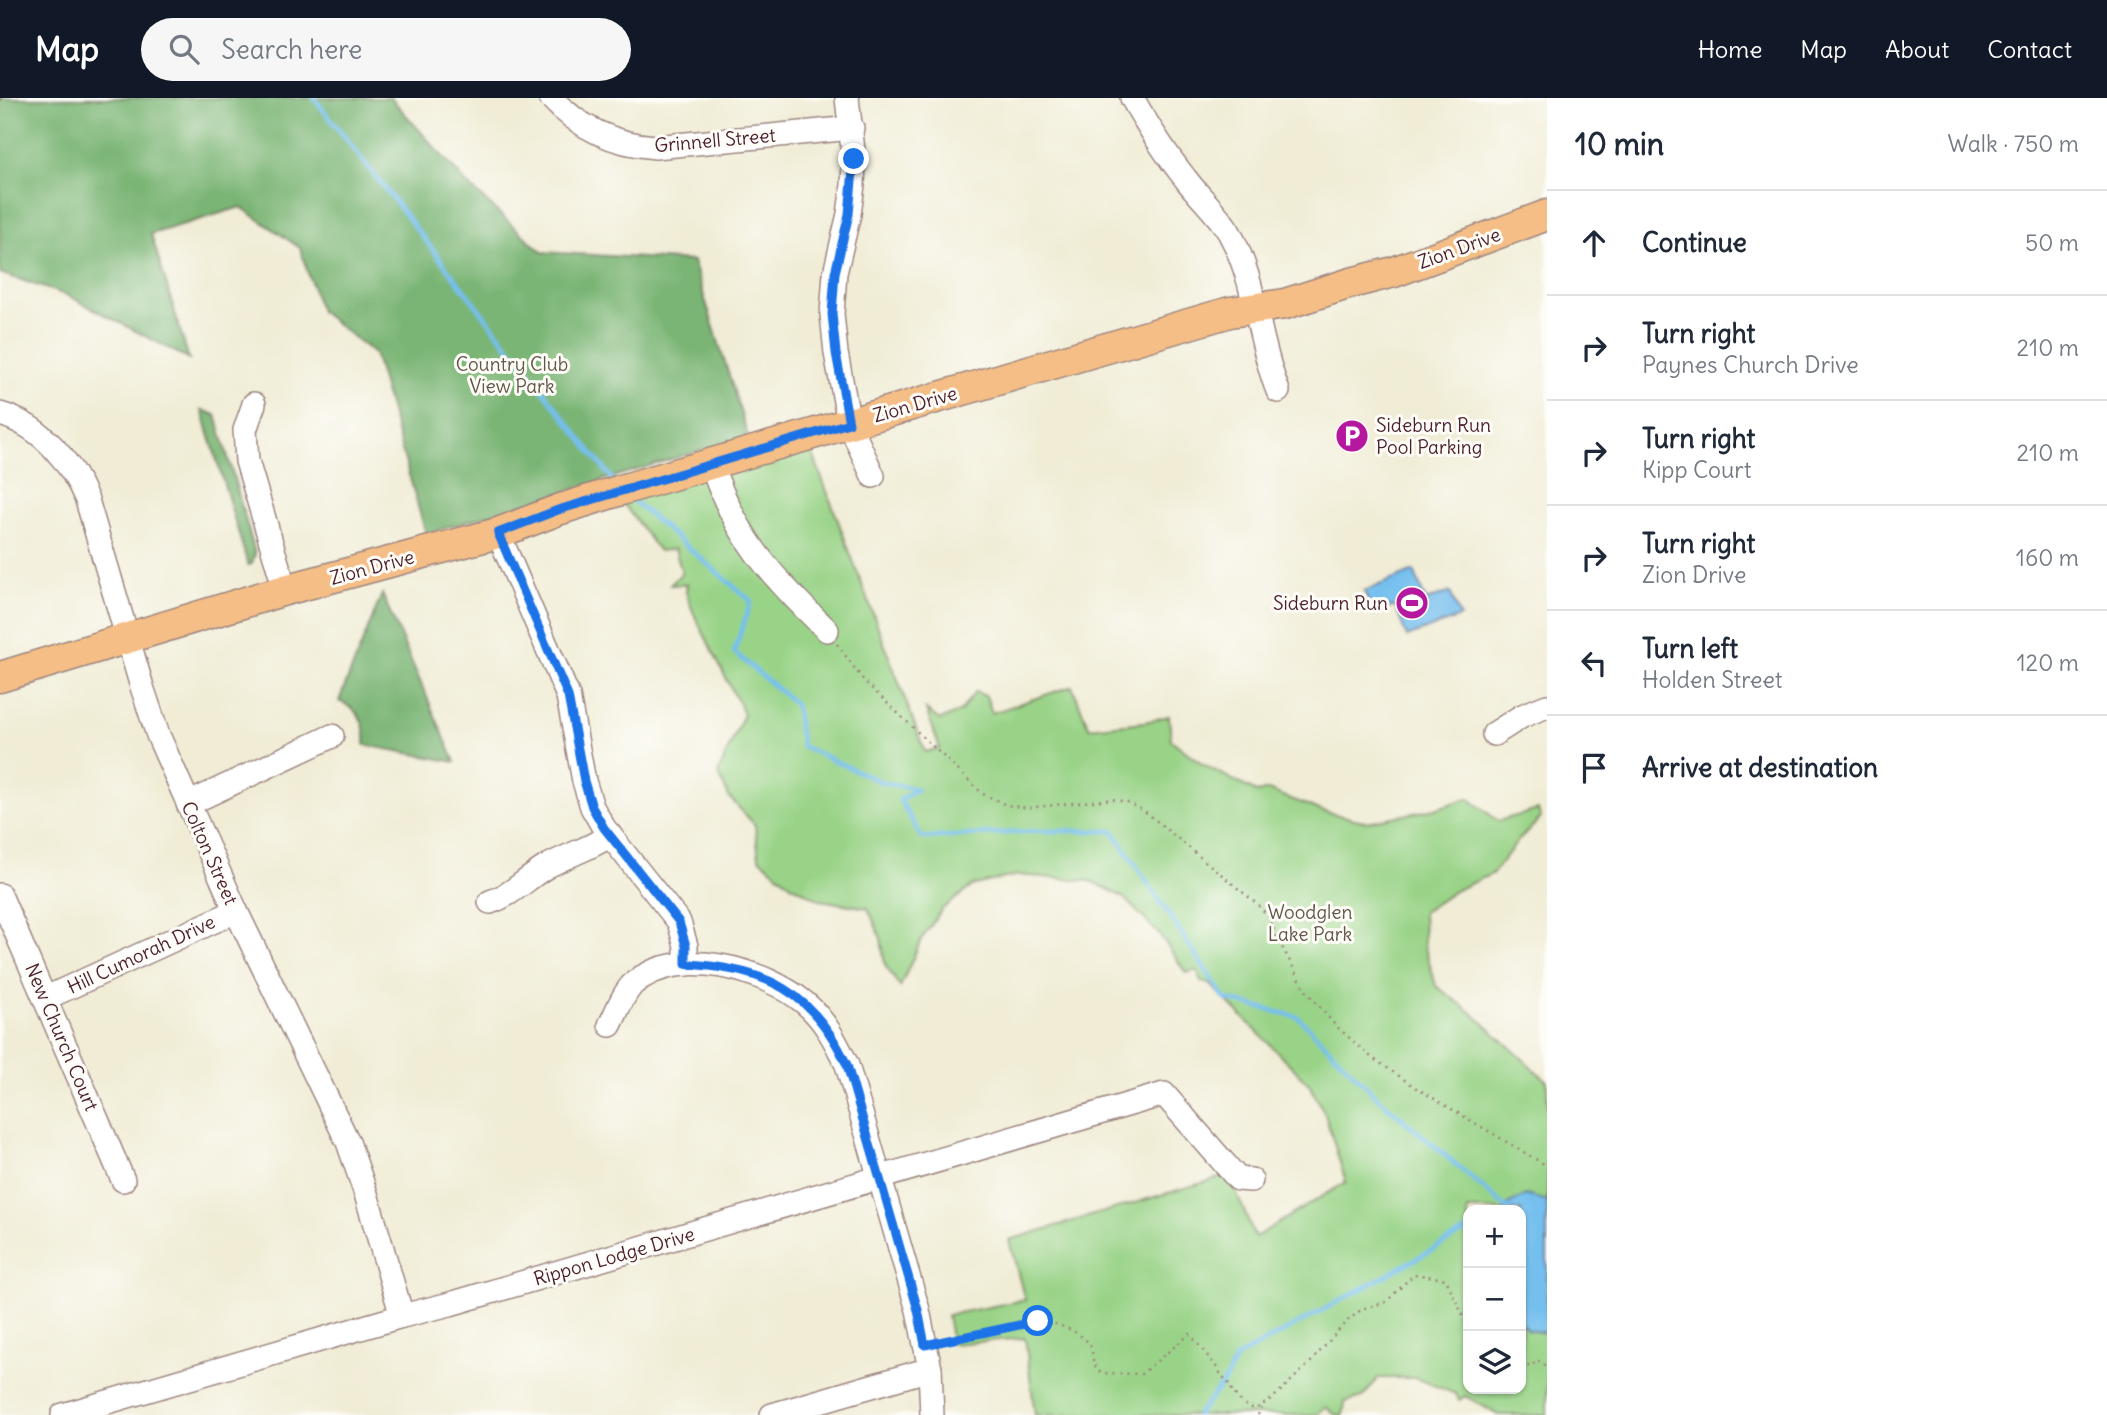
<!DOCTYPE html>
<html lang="en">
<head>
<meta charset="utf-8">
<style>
	:root { --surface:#fff; --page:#f6f6f7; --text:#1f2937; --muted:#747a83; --line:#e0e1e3; --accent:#111827 }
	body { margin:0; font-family:Delius,sans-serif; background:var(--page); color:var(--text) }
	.controls { position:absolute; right:21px; bottom:21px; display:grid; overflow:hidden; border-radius:14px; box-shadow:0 2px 5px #0004 }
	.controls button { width:63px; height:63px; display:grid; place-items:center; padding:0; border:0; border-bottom:2px solid var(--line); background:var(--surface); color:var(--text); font:35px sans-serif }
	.stop { position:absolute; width:21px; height:21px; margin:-16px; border:5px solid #1a73e8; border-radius:50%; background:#fff }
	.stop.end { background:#1a73e8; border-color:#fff; box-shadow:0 2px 7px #0008 }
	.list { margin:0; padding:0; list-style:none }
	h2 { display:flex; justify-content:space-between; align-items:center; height:91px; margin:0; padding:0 28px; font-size:30px }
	h2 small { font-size:23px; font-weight:400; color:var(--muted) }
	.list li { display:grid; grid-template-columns:46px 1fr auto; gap:21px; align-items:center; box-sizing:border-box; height:105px; padding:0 28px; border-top:2px solid var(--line) }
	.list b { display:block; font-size:26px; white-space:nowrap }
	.list p { margin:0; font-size:23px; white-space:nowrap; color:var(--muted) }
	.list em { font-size:23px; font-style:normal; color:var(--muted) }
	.icon { flex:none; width:38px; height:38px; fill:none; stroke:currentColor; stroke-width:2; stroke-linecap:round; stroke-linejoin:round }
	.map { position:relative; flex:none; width:1547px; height:1317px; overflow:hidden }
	header { display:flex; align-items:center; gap:42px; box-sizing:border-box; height:98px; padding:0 35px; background:var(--accent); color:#fff }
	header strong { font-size:33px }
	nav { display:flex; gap:38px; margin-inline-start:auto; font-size:24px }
	.search { width:490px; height:63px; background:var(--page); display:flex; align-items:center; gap:18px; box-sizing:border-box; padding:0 24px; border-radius:38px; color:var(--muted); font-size:26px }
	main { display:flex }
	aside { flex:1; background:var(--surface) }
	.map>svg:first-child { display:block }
	.green { fill:#99d387; stroke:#727959; stroke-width:2; fill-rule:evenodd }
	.forest { fill:#7ab574; stroke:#626a50; stroke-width:2 }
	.water { fill:#75bfee; stroke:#606f8c; stroke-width:2 }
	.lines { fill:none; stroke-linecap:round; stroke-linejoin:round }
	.stream { stroke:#75bfee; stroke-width:4.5 }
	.minor-casing { stroke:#9d8680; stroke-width:26 }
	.major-casing { stroke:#9d8680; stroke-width:33 }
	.path { stroke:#9d8680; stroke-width:2.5; stroke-dasharray:2 5; stroke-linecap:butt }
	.minor { stroke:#fff; stroke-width:23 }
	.major { stroke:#f5be86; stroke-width:30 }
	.route { stroke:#1a73e8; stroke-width:9 }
	.labels { text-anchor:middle; stroke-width:6; stroke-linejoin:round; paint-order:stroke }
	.street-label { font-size:19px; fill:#4a1f2b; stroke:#fdfcf7 }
	.park-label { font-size:19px; fill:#625547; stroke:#fdfcf7 }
	.poi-label { font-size:19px; fill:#4a1f2b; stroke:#fdfcf7; text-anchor:start }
</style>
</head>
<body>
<header>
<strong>Map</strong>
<div class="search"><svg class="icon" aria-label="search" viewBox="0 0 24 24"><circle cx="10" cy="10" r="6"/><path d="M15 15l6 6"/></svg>Search here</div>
<nav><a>Home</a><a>Map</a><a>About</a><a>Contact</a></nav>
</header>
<main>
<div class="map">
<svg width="1547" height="1317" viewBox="0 0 1547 1317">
	<rect width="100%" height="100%" fill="#fdfcf7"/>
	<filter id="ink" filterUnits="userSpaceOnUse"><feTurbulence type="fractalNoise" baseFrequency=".0143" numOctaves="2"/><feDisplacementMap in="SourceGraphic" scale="14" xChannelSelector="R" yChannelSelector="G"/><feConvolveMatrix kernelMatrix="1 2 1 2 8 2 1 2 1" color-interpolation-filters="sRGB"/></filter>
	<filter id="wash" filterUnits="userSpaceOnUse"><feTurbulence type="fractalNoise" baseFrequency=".00686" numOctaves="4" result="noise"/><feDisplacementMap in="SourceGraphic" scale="28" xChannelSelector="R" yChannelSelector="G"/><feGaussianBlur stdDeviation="1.57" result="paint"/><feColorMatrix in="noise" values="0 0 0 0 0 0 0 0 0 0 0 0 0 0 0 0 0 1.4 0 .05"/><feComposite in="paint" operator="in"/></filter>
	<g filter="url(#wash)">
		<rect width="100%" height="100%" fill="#f0ecd5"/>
		<path class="green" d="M808 343 925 654 940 650 926 612 940 622 961 613 975 594 986 598 992 615 1072 588 1089 630 1145 624 1169 618 1171 642 1202 666 1258 695 1268 692 1322 713 1367 724 1435 711 1468 700 1498 723 1538 712 1541 720 1518 743 1492 776 1456 792 1423 814 1424 846 1436 888 1470 913 1547 983V1317H1499L1465 1298 1459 1302 1456 1296 1415 1280H1378L1363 1299 1345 1304 1343 1317H1336L1326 1309 1316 1317H1035L1025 1240 952 1246 947 1217 1025 1202 1009 1142 1229 1077 1255 1139 1346 1084 1325 1016 1309 986 1210 886 1201 884 1197 872 1186 875 1160 837 1123 799 1091 783 1018 777 974 787 942 811 920 844 900 889 885 867 881 840 868 810 820 802 791 787 759 760 755 727 729 699 718 675 744 616 694 516 686 494 687 486 670 487 682 475 675 451 659 453 622 404ZM1468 1112H1521V1291H1468Z"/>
		<g class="forest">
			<path d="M0 0H391L468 87 542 154 693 163 748 338 426 436 374 255 320 213 300 150 241 109 151 136 189 261 69 198 0 175Z"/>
			<path d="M202 312 216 317 255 455 252 466 248 467Z"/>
			<path d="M382 496 455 664 365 647C367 627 359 611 339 603Z"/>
		</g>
		<g class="water">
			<path d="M1414 473 1426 503 1450 494 1460 519 1407 539 1395 508 1373 516 1364 493Z"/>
			<path d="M1526 1097 1547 1103V1235L1528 1232 1521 1224V1168L1523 1164 1521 1158V1112H1505L1506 1108Z"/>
		</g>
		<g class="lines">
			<g class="stream">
				<path d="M314 0 613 382"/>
				<path d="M631 401 751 503 734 554 795 606 802 648 881 684 917 691 900 702 922 740 1038 733H1113L1225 901 1298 919 1377 999 1509 1112"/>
				<path d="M1197 1317 1226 1281 1236 1260 1468 1132"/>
			</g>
		</g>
	</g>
	<g filter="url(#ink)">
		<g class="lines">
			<defs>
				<g id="minor">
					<path d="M551 0C579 30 614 46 655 49L852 30"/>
					<path d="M847 0 854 61 853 87 849 116 835 175 832 216 836 255 849 325 873 378"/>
					<path d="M1132 0C1148 28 1165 55 1185 80 1199 99 1217 114 1229 134 1257 184 1257 241 1278 293"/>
					<path d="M254 306 245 332 247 363 285 492"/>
					<path d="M0 316C42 328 71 364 87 402L142 589 158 637 236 813 348 1044 366 1096 402 1218"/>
					<path d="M711 365C735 439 772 479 827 532"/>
					<path d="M498 435 568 598 584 683 592 709 604 730 679 824 686 848V866"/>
					<path d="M1494 636 1522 618 1547 608"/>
					<path d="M188 706 332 638"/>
					<path d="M0 797 123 1082"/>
					<path d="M490 804C512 797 526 781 546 769 567 757 590 751 610 737"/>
					<path d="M46 900 236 813"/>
					<path d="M610 927C617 914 623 895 634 885 679 847 764 871 805 905 825 922 836 944 847 967L918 1212 930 1271 932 1317"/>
					<path d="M63 1317 402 1218 450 1206 1164 996 1238 1081 1251 1082"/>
					<path d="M772 1317 930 1271"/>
				</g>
				<path id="major" d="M0 579 285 492 498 435 558 412 621 392 1230 214 1285 206 1351 185 1394 174 1547 117"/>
			</defs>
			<use href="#minor" class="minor-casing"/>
			<use href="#major" class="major-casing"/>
			<g class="path">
				<path d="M0 2 4 0"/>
				<path d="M837 546 864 583 983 696 1006 707 1027 710 1112 701 1127 704 1147 715 1257 806 1269 819 1277 840 1307 894 1336 928 1371 959 1418 991 1547 1068"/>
				<path d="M945 1243 1038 1223C1054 1224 1085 1234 1091 1250 1094 1260 1091 1267 1101 1275L1141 1276 1190 1236 1218 1271 1222 1279 1226 1281C1234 1295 1239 1308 1256 1311L1274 1299 1310 1265 1345 1225 1362 1211 1386 1204 1414 1176 1446 1181 1468 1229"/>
				<path d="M1521 1265 1531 1269 1537 1262 1547 1269"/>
				<path d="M1258 1317 1261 1310"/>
			</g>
			<use href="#minor" class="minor"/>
			<use href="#major" class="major"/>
		</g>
	</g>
	<g class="lines" filter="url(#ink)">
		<path class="route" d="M854 61 849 116 835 175 832 216 836 255 849 325 558 412 498 435 568 598 584 683 592 709 604 730 679 824 686 848V866C765 870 813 893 847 967L918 1212 925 1247 1038 1223"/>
	</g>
	<defs>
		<symbol id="parking-disc" viewBox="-11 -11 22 22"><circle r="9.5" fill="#b5179e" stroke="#fdfcf7"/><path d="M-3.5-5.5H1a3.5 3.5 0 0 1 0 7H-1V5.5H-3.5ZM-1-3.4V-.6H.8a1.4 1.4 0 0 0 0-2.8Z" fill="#fff"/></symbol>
		<symbol id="stadium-disc" viewBox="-11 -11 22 22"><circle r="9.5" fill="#b5179e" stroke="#fdfcf7"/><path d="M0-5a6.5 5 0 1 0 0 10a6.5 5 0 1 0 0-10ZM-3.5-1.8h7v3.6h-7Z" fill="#fff"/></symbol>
	</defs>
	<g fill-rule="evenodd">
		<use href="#parking-disc" x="1333" y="319" width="38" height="38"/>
		<use href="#stadium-disc" x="1393" y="486" width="38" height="38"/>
	</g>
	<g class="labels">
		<g class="street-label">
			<text transform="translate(715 42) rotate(-5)" y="7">Grinnell Street</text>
			<text transform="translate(1459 150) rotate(-20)" y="7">Zion Drive</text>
			<text transform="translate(915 306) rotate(-16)" y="7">Zion Drive</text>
			<text transform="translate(372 469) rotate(-15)" y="7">Zion Drive</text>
			<text transform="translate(210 755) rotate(66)" y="7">Colton Street</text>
			<text transform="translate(141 856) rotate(-25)" y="7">Hill Cumorah Drive</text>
			<text transform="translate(62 939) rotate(67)" y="7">New Church Court</text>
			<text transform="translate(614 1158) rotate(-16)" y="7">Rippon Lodge Drive</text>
		</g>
		<g class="park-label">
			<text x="512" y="273">Country Club<tspan x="512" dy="22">View Park</tspan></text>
			<text x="1310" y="821">Woodglen<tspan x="1310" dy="22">Lake Park</tspan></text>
		</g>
		<g class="poi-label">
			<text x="1376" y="334">Sideburn Run<tspan x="1376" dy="22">Pool Parking</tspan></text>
			<text x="1388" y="512" text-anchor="end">Sideburn Run</text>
		</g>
	</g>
</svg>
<div class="controls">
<button>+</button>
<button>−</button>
<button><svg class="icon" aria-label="layers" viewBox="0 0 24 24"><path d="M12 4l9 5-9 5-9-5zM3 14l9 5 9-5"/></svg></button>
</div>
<div class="stop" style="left:1038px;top:1223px"></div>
<div class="stop end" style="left:854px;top:61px"></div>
</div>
<aside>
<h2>10 min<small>Walk · 750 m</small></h2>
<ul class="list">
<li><svg class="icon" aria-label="ahead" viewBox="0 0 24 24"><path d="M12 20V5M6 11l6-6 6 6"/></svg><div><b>Continue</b></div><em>50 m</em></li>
<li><svg class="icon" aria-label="right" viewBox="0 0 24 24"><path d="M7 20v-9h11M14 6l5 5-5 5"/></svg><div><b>Turn right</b><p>Paynes Church Drive</p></div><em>210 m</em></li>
<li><svg class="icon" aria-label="right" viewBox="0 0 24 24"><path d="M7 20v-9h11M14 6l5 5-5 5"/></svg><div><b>Turn right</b><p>Kipp Court</p></div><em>210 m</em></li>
<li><svg class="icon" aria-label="right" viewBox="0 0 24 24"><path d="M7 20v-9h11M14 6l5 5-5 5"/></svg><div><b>Turn right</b><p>Zion Drive</p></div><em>160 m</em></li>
<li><svg class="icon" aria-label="left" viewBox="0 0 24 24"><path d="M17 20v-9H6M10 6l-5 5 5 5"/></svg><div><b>Turn left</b><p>Holden Street</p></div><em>120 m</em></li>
<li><svg class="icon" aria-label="arrive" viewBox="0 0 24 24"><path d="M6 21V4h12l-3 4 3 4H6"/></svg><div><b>Arrive at destination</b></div></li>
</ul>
</aside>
</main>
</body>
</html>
